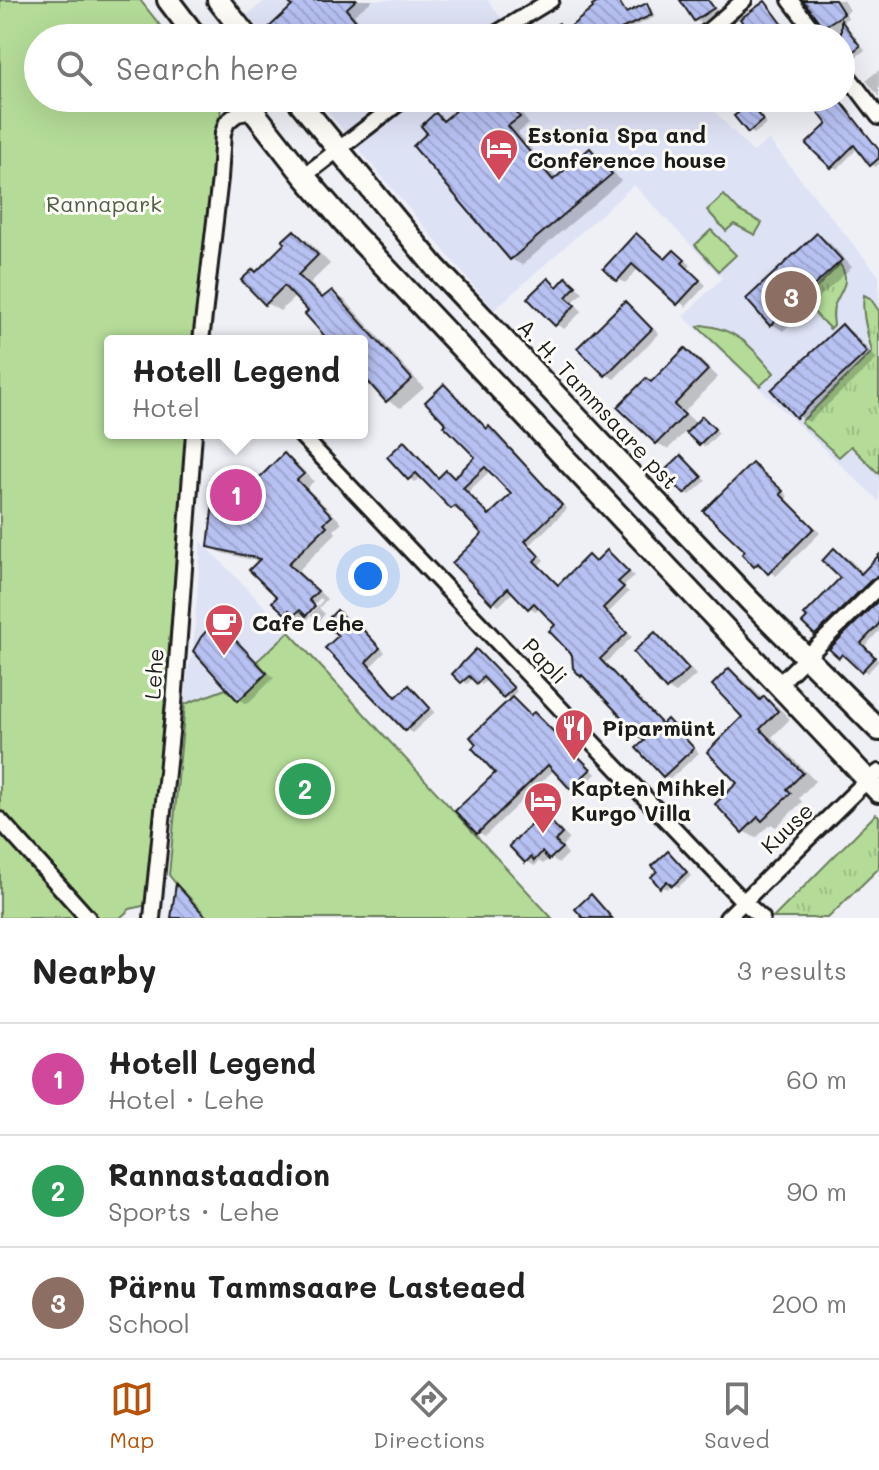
<!DOCTYPE html>
<html lang="en">
<head>
<meta charset="utf-8">
<style>
	:root { --surface:#fff; --page:#f6f6f6; --text:#222; --muted:#767676; --line:#e0e0e0; --accent:#b45309 }
	body { margin:0; font-family:Mali,sans-serif; background:var(--page); color:var(--text) }
	.you { position:absolute; left:368px; top:576px; width:28px; height:28px; margin:-20px; border:6px solid #fff; border-radius:50%; background:#1a73e8; box-shadow:0 0 0 12px #1a73e833 }
	.badge { display:grid; place-items:center; width:52px; height:52px; border-radius:50%; background:var(--accent); color:#fff; font-size:26px; font-weight:700 }
	.pin { position:absolute; translate:-50% -50%; border:4px solid #fff; box-shadow:0 2px 8px #0006 }
	.popup { position:absolute; left:104px; top:335px; width:264px; height:104px; box-sizing:border-box; display:grid; place-content:center; border-radius:8px; background:var(--surface); filter:drop-shadow(0 2px 6px #0005); font-size:26px; white-space:nowrap; color:var(--muted) }
	.popup b { font-size:30px; color:var(--text) }
	.popup::after { content:''; position:absolute; left:50%; top:100%; margin-left:-16px; border:16px solid transparent; border-top-color:var(--surface) }
	.list { margin:0; padding:0; list-style:none }
	h2 { display:flex; justify-content:space-between; align-items:center; height:104px; margin:0; padding:0 32px; font-size:34px }
	h2 small { font-size:26px; font-weight:400; color:var(--muted) }
	.list li { display:grid; grid-template-columns:52px 1fr auto; gap:24px; align-items:center; box-sizing:border-box; height:112px; padding:0 32px; border-top:2px solid var(--line) }
	.list b { display:block; font-size:30px; white-space:nowrap }
	.list p { margin:0; font-size:26px; white-space:nowrap; color:var(--muted) }
	.list em { font-size:26px; font-style:normal; color:var(--muted) }
	.icon { flex:none; width:44px; height:44px; fill:none; stroke:currentColor; stroke-width:2; stroke-linecap:round; stroke-linejoin:round }
	.map { position:relative; flex:none; width:879px; height:918px; overflow:hidden }
	.search { position:absolute; background:var(--surface); box-shadow:0 8px 32px #0002; left:24px; right:24px; top:24px; height:88px; display:flex; align-items:center; gap:20px; box-sizing:border-box; padding:0 28px; border-radius:44px; color:var(--muted); font-size:30px }
	.sheet { height:440px; background:var(--surface) }
	nav { display:flex; justify-content:space-around; align-items:center; box-sizing:border-box; height:112px; border-top:2px solid var(--line); background:var(--surface); font-size:22px; color:var(--muted) }
	nav a { display:grid; justify-items:center; gap:4px }
	nav .on { color:var(--accent) }
	.map>svg:first-child { display:block }
	.built { fill:#dee2f5 }
	.grass { fill:url(#grass-tufts); stroke:#687c5a; stroke-width:2 }
	.park { fill:#b4dc98; stroke:#687c5a; stroke-width:2 }
	.shadow { fill:#0003; fill-rule:evenodd }
	.building { fill:url(#building-back-hatch); stroke:#1c1c1c; stroke-width:2; fill-rule:evenodd }
	.lines { fill:none; stroke-linecap:round; stroke-linejoin:round }
	.street-casing { stroke:#1c1c1c; stroke-width:20 }
	.secondary-casing { stroke:#1c1c1c; stroke-width:26 }
	.street { stroke:#fdfcf7; stroke-width:14 }
	.secondary { stroke:#fdfcf7; stroke-width:20 }
	.labels { text-anchor:middle; stroke-width:6; stroke-linejoin:round; paint-order:stroke }
	.poi-label { font-size:22px; font-weight:bold; fill:#1c1c1c; stroke:#fdfcf7; text-anchor:start }
	.park-label { font-size:22px; fill:#515f47; stroke:#fdfcf7 }
	.street-label { font-size:22px; fill:#1c1c1c; stroke:#fdfcf7 }
</style>
</head>
<body>
<div class="map">
<svg width="879" height="918" viewBox="0 0 879 918">
	<defs>
		<pattern id="grass-tufts" width="24" height="20" patternUnits="userSpaceOnUse" patternTransform="scale(2)"><rect width="24" height="20" fill="#b4dc98"/><path d="M3 7l-1-3M5 7V3M7 7l1-3M15 17l-1-3M17 17v-4M19 17l1-3" fill="none" stroke="#9abc82"/></pattern>
		<pattern id="building-back-hatch" width="6" height="6" patternUnits="userSpaceOnUse" patternTransform="scale(2)"><rect width="6" height="6" fill="#b7c1f2"/><path d="M-1 5l2 2M0 0l6 6M5-1l2 2" fill="none" stroke="#9da5cf"/></pattern>
	</defs>
	<rect width="100%" height="100%" fill="#eff0f6"/>
	<filter id="ink" filterUnits="userSpaceOnUse"><feTurbulence type="fractalNoise" baseFrequency=".0125" numOctaves="2"/><feDisplacementMap in="SourceGraphic" scale="16" xChannelSelector="R" yChannelSelector="G"/><feConvolveMatrix kernelMatrix="1 2 1 2 8 2 1 2 1" color-interpolation-filters="sRGB"/></filter>
	<g filter="url(#ink)">
		<g class="built">
			<path d="M266 0H488L515 38H266L247 15Z"/>
			<path d="M316 98H702L753 152 769 140 879 276V501L683 316 722 278 634 185 494 310Z"/>
			<path d="M201 541 289 632 256 662 267 673 238 701 185 704 187 674 193 651Z"/>
		</g>
		<g class="grass">
			<path d="M840 264C851 282 842 288 835 304 832 310 833 317 834 325L830 329 803 301Z"/>
			<path d="M864 295 870 298 879 311V474L851 446 839 457 801 422 872 352C868 334 861 313 864 295Z"/>
			<path d="M876 814 879 816V868L828 918H773Z"/>
		</g>
		<g class="park">
			<path d="M0 0H140L170 38H38V98H215L220 106 221 117 215 151 194 341H110V433H186L155 821 147 905 130 909 120 918H0Z"/>
			<path d="M724 195 739 211 762 223 755 235 734 224 726 231 707 210Z"/>
			<path d="M711 230 736 255 719 271 695 245Z"/>
			<path d="M702 325C738 329 752 347 774 373L760 386 698 327Z"/>
			<path d="M289 632 552 918H172L176 884 169 875 185 704 226 689 238 701 256 662Z"/>
		</g>
		<g class="shadow">
			<path d="M296 0H373L354 15 358 20 352 23 363 29 372 30 386 38H274L295 6Z"/>
			<path d="M606 0H620L628 14 647 6 651 8 655 17 613 36 539 38 559 25 563 28 566 33Z"/>
			<path d="M683 0H710L717 12 701 23 696 20Z"/>
			<path d="M805 0H843L850 10 846 13 848 18 843 21 865 50 853 59 847 55 841 47V38H834Z"/>
			<path d="M765 3 770 6 794 38H743L752 32Z"/>
			<path d="M879 70V97L866 80Z"/>
			<path d="M474 98H498L504 105 507 103 518 109 529 124 518 133 557 179 591 151 601 157 621 181 522 265 511 259 430 133 436 115 447 121Z"/>
			<path d="M804 98H839L879 149V164L876 167 871 164 858 148 837 169 833 166 809 144 830 124 811 100 809 101Z"/>
			<path d="M749 106 754 109 767 124 754 134 749 131Z"/>
			<path d="M46 200 70 207 68 218 43 211Z"/>
			<path d="M294 233 308 241 330 264 310 283 325 298 332 292 345 300 424 388 401 408 388 401 371 382 362 390V341H331L311 311 296 296 280 311 266 303 257 274 288 243Z"/>
			<path d="M637 235 667 260 674 252 681 256 691 265 688 269 706 285 686 307 639 268 625 283 618 279Z"/>
			<path d="M818 235 829 242 852 267 783 331 772 324Z"/>
			<path d="M548 280 559 287 567 280 583 292 573 302 582 311 564 329 556 324Z"/>
			<path d="M625 303 633 308 659 334 614 379 606 374Z"/>
			<path d="M842 326 853 333 877 359 809 422 798 416Z"/>
			<path d="M685 350 696 356 718 377 684 412 697 424 707 422 719 433 705 447 686 431 668 449 657 443 620 407 653 384Z"/>
			<path d="M444 386 450 390 488 430 496 432 567 509 530 545 544 560 539 565 559 586 588 557 597 563 607 552 613 556 634 576 623 587 629 592 608 613 632 637 605 663 664 725 668 721 674 725 699 753 670 779 664 776 647 741 589 679 574 667V654L558 625 540 607 536 611 530 608 514 591 499 606 493 602 484 534 461 509 458 511 452 508 422 476 415 482 409 478 405 443 411 447 440 479 447 472 456 479 477 457ZM491 470 514 494 491 517 468 492Z"/>
			<path d="M284 456 295 462 314 481 307 488 342 523 334 530 336 533 298 571 327 599 319 608 325 614 319 621 310 616 307 620 300 616 297 619 286 612 280 597 261 562 222 553 210 546 234 472 246 478 254 486ZM320 598 323 600 309 616H303Z"/>
			<path d="M681 457 706 481 690 495 685 492Z"/>
			<path d="M759 469 788 496 786 498 820 533 776 576 764 566 762 569 755 565Z"/>
			<path d="M834 551 849 559 879 587 830 641 816 633 843 578Z"/>
			<path d="M879 603V631L864 647 879 661 867 673 847 656 845 659 840 656Z"/>
			<path d="M337 613 352 626 355 623 361 627 385 652 371 666 398 698 409 687 415 691 435 712 412 733 406 729 341 636Z"/>
			<path d="M217 622 225 627 274 678 247 704 239 699Z"/>
			<path d="M656 634 664 639 696 675 676 693 668 688Z"/>
			<path d="M481 654 517 691 510 698 519 703 532 716 534 714 541 718 596 774 578 791 571 787 555 769 485 836 478 832 498 773 511 700 505 696 488 679 482 685 473 678 467 684 455 674Z"/>
			<path d="M729 671 742 678 763 699 764 698 777 706 790 719 772 737 815 781 799 798 802 802 776 827 771 824 756 838 743 831 739 783 745 717Z"/>
			<path d="M544 816 552 820 569 839 562 846 568 854 559 863 550 858 543 864 539 861 535 866 526 861Z"/>
			<path d="M669 854 674 856 691 876 678 887 672 884 667 889 662 886Z"/>
			<path d="M178 887 187 893 210 918H174Z"/>
		</g>
		<g class="building">
			<path d="M286 0H356L346 9 370 38H271L265 31 292 6Z"/>
			<path d="M602 0H618L626 13 647 3 652 15 621 29 624 33 616 38H531L559 23 564 32 593 8 592 6Z"/>
			<path d="M680 0H708L714 8 694 21Z"/>
			<path d="M803 0H835L844 14 823 27Z"/>
			<path d="M765 1 793 38H754L740 19Z"/>
			<path d="M841 20 860 46 845 58 841 57Z"/>
			<path d="M471 98H495L501 106 507 101 520 117 508 126 553 180 590 148 612 174 510 260 413 146 427 133 421 126 434 114 436 113 443 121Z"/>
			<path d="M807 98H838L879 150V158L870 166 854 145 831 168 806 144 827 124Z"/>
			<path d="M749 104 763 120 748 133 734 116Z"/>
			<path d="M294 230 318 255 298 275 322 298 332 290 412 379 386 402 362 375V341H329L305 314 308 311 284 286 265 305 241 280 253 269 256 272 285 243 282 241Z"/>
			<path d="M636 233 665 259 674 250 685 260 682 263 700 280 677 305 632 264 617 281 603 269Z"/>
			<path d="M817 233 842 260 770 326 746 299Z"/>
			<path d="M566 277 576 286 566 297 575 305 555 326 527 298 548 278 557 287Z"/>
			<path d="M625 301 652 329 605 376 577 348Z"/>
			<path d="M842 324 867 352 796 418 771 390Z"/>
			<path d="M685 348 708 370 674 405 685 415 656 444 617 407 646 378 651 382Z"/>
			<path d="M444 384 487 429 489 426 562 505 525 541 539 556 534 561 558 585 588 555 595 562 607 550 629 572 618 582 624 587 603 608 627 633 600 659 662 724 667 719 694 748 663 777 636 748 644 741 582 675 581 677 573 668 572 655 549 631 555 625 534 603 528 609 508 588 492 604 452 563 482 534 458 509 455 506 451 509 416 473 408 480 387 457 404 441 438 478 446 470 454 478 475 457 444 426 446 424 425 402ZM485 467 511 494 489 515 463 488Z"/>
			<path d="M702 416 715 429 699 445 686 433Z"/>
			<path d="M284 453 304 474 297 480 332 516 324 523 327 526 288 564 318 591 309 600 315 606 306 616 300 610 294 615 289 610 285 614 272 602 277 597 249 570 260 559 208 547 216 474 234 469 251 486Z"/>
			<path d="M681 455 702 477 684 494 663 472Z"/>
			<path d="M752 463 783 491 780 494 814 528 768 574 758 563 754 567 742 554 745 551 703 511Z"/>
			<path d="M834 548 861 574 879 555V576L872 579 815 635 802 623 807 618 804 615 840 578 822 561Z"/>
			<path d="M879 600V624L861 643 875 657 861 672 842 654 839 658 829 649Z"/>
			<path d="M337 610 351 625 355 621 380 648 366 662 396 697 409 685 430 708 405 731 325 648 338 636 325 622Z"/>
			<path d="M216 620 267 673 238 701 193 651 201 637Z"/>
			<path d="M655 632 689 669 666 690 633 652Z"/>
			<path d="M476 649 514 688 503 698 483 677 477 684 469 676 461 683 452 674Z"/>
			<path d="M729 668 760 700 764 696 778 711 760 729 803 773 787 789 791 793 762 821 758 817 742 833 715 804 737 783 707 752 742 717 712 685Z"/>
			<path d="M512 697 530 715 534 712 591 769 570 789 548 765 477 834 455 811 495 773 472 748 476 744 470 737Z"/>
			<path d="M543 813 562 834 555 841 562 848 549 860 542 852 534 861 531 857 525 863 509 846Z"/>
			<path d="M668 851 687 872 672 886 667 881 660 888 651 877 657 871 652 866Z"/>
			<path d="M176 884 207 918H171Z"/>
			<path d="M591 894 612 918H583L575 909Z"/>
		</g>
		<g class="lines">
			<defs>
				<g id="street">
					<path d="M790 0 819 38"/>
					<path d="M489 38 551 0"/>
					<path d="M700 38 744 0"/>
					<path d="M841 67 879 117"/>
					<path d="M304 176 405 98"/>
					<path d="M201 341 220 178 223 133 227 122 237 114 253 111"/>
					<path d="M299 433 743 901 762 918"/>
					<path d="M777 686 879 586"/>
					<path d="M0 820 88 918"/>
					<path d="M152 918 174 704 194 433"/>
					<path d="M727 918 858 789 879 772"/>
				</g>
				<g id="secondary">
					<path d="M168 0 197 38"/>
					<path d="M218 0 248 38"/>
					<path d="M243 98 304 176 353 233 879 792"/>
					<path d="M296 98 435 267 751 602 879 730"/>
				</g>
			</defs>
			<use href="#street" class="street-casing"/>
			<use href="#secondary" class="secondary-casing"/>
			<use href="#street" class="street"/>
			<use href="#secondary" class="secondary"/>
		</g>
	</g>
	<defs>
		<symbol id="hotel-pin" viewBox="-11 -11 22 30"><path d="M0 17L-7.5 6A9.5 9.5 0 1 1 7.5 6Z" fill="#d1495b" stroke="#fdfcf7"/><path d="M-6-4.5h1.5V1H6V5H4.5V3h-9V5H-6ZM-4 0a1.8 1.8 0 1 1 3.6 0ZM.5 0V-2.5h3Q6-2.5 6 0Z" fill="#fff"/></symbol>
		<symbol id="cafe-pin" viewBox="-11 -11 22 30"><path d="M0 17L-7.5 6A9.5 9.5 0 1 1 7.5 6Z" fill="#d1495b" stroke="#fdfcf7"/><path d="M-5.5-4.5H6V0H3Q3 3.5 0 3.5H-2.5Q-5.5 3.5-5.5 0ZM3-3.2v2h1.7v-2ZM-6 4.5H4V6H-6Z" fill="#fff"/></symbol>
		<symbol id="restaurant-pin" viewBox="-11 -11 22 30"><path d="M0 17L-7.5 6A9.5 9.5 0 1 1 7.5 6Z" fill="#d1495b" stroke="#fdfcf7"/><path d="M-5-6h1v4h1v-4h1v4h1v-4h1v5L-1.5 .5V6h-2V.5L-5-1ZM5-6V6H3V1.5H1.5Q1.5-4 5-6Z" fill="#fff"/></symbol>
	</defs>
	<g fill-rule="evenodd">
		<use href="#hotel-pin" x="477" y="126" width="44" height="60"/>
		<use href="#cafe-pin" x="202" y="601" width="44" height="60"/>
		<use href="#restaurant-pin" x="552" y="706" width="44" height="60"/>
		<use href="#hotel-pin" x="521" y="779" width="44" height="60"/>
	</g>
	<g class="labels">
		<g class="poi-label">
			<text x="527" y="143">Estonia Spa and<tspan x="527" dy="25">Conference house</tspan></text>
			<text x="252" y="631">Cafe Lehe</text>
			<text x="602" y="736">Piparmünt</text>
			<text x="571" y="796">Kapten Mihkel<tspan x="571" dy="25">Kurgo Villa</tspan></text>
		</g>
		<g class="park-label">
			<text x="104" y="212">Rannapark</text>
		</g>
		<g class="street-label">
			<text transform="translate(598 404) rotate(47)" y="8">A. H. Tammsaare pst</text>
			<text transform="translate(545 661) rotate(47)" y="8">Papli</text>
			<text transform="translate(154 674) rotate(-86)" y="8">Lehe</text>
			<text transform="translate(787 828) rotate(-44)" y="8">Kuuse</text>
		</g>
	</g>
</svg>
<div class="you"></div>
<div class="pin badge" style="left:236px;top:495px;background:#d1479c">1</div>
<div class="popup"><b>Hotell Legend</b>Hotel</div>
<div class="pin badge" style="left:305px;top:789px;background:#2e9e5b">2</div>
<div class="pin badge" style="left:791px;top:297px;background:#8d6e63">3</div>
<div class="search"><svg class="icon" aria-label="search" viewBox="0 0 24 24"><circle cx="10" cy="10" r="6"/><path d="M15 15l6 6"/></svg>Search here</div>
</div>
<section class="sheet">
<h2>Nearby<small>3 results</small></h2>
<ul class="list">
<li><span class="badge" style="background:#d1479c">1</span><div><b>Hotell Legend</b><p>Hotel · Lehe</p></div><em>60 m</em></li>
<li><span class="badge" style="background:#2e9e5b">2</span><div><b>Rannastaadion</b><p>Sports · Lehe</p></div><em>90 m</em></li>
<li><span class="badge" style="background:#8d6e63">3</span><div><b>Pärnu Tammsaare Lasteaed</b><p>School</p></div><em>200 m</em></li>
</ul>
</section>
<nav>
<a class="on"><svg class="icon" aria-label="map" viewBox="0 0 24 24"><path d="M3 6l6-2 6 2 6-2v14l-6 2-6-2-6 2zM9 4v14M15 6v14"/></svg>Map</a>
<a><svg class="icon" aria-label="directions" viewBox="0 0 24 24"><path d="M12 3l9 9-9 9-9-9zM9 14v-3h6M13 9l2 2-2 2"/></svg>Directions</a>
<a><svg class="icon" aria-label="saved" viewBox="0 0 24 24"><path d="M7 4h10v16l-5-4-5 4z"/></svg>Saved</a>
</nav>
</body>
</html>
